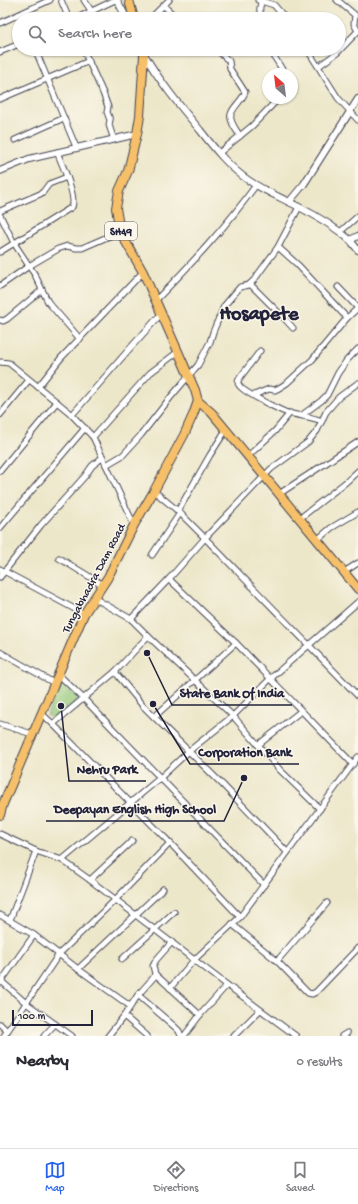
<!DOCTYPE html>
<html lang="en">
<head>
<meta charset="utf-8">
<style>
	:root { --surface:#fff; --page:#f2f2f3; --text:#2b2b33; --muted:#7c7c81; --line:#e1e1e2; --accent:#2563eb }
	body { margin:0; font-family:"Gochi Hand",sans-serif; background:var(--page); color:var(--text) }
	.compass { position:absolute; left:262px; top:68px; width:36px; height:36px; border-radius:50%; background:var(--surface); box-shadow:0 1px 3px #0004; rotate:332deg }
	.scale { position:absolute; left:12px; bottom:10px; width:81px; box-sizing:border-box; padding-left:4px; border:2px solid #22223b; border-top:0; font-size:11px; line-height:14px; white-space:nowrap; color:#22223b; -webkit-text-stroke:3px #fbf7ec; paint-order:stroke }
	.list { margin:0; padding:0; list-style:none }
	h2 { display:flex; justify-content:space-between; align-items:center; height:52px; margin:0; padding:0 16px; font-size:17px }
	h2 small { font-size:13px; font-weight:400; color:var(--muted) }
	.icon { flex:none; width:22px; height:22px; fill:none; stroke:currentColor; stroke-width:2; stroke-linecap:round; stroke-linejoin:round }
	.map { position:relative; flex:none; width:358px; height:1036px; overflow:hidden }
	.search { position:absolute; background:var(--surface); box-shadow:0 1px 3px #0004; left:12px; right:12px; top:12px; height:44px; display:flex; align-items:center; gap:10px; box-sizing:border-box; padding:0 14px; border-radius:22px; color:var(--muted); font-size:15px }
	.sheet { height:112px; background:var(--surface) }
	nav { display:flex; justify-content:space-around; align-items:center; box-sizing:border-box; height:56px; border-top:1px solid var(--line); background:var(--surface); font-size:11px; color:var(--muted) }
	nav a { display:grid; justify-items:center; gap:2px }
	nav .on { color:var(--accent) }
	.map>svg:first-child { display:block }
	.green { fill:#94c778; stroke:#5b745a }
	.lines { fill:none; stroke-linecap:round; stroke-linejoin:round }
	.minor-casing { stroke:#404050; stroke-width:7 }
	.tertiary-casing { stroke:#404050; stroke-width:8 }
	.primary-casing { stroke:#404050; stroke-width:10 }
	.minor { stroke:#fff; stroke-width:5 }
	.tertiary { stroke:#fff; stroke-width:6 }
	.primary { stroke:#f6c06b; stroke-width:8 }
	.labels { text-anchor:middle; stroke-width:3; stroke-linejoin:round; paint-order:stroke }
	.shield { fill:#fbf7ec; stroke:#636270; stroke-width:1 }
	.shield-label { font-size:11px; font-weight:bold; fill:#22223b }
	.street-label { font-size:12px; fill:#22223b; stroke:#fbf7ec }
	.town-label { font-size:20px; font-weight:bold; fill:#22223b; stroke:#fbf7ec }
	.leader { fill:none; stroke:#22223b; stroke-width:1.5 }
	.callout-dot { fill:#22223b; stroke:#fbf7ec; stroke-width:1.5 }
	.callout-label { font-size:13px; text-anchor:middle; font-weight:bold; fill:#22223b; stroke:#fbf7ec; stroke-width:3; stroke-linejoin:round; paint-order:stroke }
</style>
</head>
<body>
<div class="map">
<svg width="358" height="1036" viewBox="0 0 358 1036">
	<rect width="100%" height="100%" fill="#fbf7ec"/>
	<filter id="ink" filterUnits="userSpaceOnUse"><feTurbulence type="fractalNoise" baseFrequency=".025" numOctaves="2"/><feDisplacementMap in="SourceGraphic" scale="8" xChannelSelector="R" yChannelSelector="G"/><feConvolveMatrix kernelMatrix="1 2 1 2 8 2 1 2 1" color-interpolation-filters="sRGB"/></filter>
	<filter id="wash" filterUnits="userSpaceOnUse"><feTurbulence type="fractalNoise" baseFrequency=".012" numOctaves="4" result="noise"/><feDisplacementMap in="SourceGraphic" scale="16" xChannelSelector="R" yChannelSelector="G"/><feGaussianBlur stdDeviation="0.9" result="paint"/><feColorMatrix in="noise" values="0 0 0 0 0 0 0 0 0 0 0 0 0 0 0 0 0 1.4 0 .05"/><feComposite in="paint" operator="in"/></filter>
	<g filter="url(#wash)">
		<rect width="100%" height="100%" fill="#ede7ca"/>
		<path class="green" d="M59 682 80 698 54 720 47 715Z"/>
	</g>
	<g filter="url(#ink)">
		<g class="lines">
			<defs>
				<g id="minor">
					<path d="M61 0 69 19"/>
					<path d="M84 0 92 12"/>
					<path d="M258 0 274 5 286 19"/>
					<path d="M262 0C259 8 259 11 262 19"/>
					<path d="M164 6 178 19"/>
					<path d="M75 19 115 0"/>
					<path d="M150 19 169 0"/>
					<path d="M0 23 50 0"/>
					<path d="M35 49 76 147"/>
					<path d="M83 49 103 93 108 107 107 112 110 120 109 125 114 140"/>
					<path d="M216 49 229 61 230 69 245 92C243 101 228 110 231 119 232 125 237 131 240 136"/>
					<path d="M271 49 275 58 285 74"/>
					<path d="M307 49 338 98 358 120"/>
					<path d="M0 52 19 44"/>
					<path d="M319 66 337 53 358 31 354 24 355 15 337 0"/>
					<path d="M0 99 89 61"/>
					<path d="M15 140 64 118"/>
					<path d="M219 153 252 126 279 98"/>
					<path d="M0 211 40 194 43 192 49 184 67 177"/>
					<path d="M0 215 14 243 35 275 48 302 80 339"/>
					<path d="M340 232 358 216"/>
					<path d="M278 247 298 265 347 318"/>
					<path d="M0 252 72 207C77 197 62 164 57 152"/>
					<path d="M250 284 284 318 293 328"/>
					<path d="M0 286 29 266 58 249 67 246 76 248H82L121 231"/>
					<path d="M338 287 358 308"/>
					<path d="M156 300C192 263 226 227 256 185"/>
					<path d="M0 320 3 321 7 319 42 290"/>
					<path d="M260 351 239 379C238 382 237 383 239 385 241 391 278 409 285 412 297 416 310 416 322 421"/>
					<path d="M0 362 9 363 69 412 93 437 134 525"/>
					<path d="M38 387 61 358 143 272"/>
					<path d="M254 395 269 389 275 390 279 388 287 383 312 360 347 318 358 308"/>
					<path d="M0 415 29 380"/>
					<path d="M72 415 132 346 162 313"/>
					<path d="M302 415 321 401 327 395 338 373 347 360 358 349"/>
					<path d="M93 437 150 373 179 351"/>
					<path d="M247 457 275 431 290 413"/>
					<path d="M106 465 123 455 141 435 170 398 198 365 210 342 213 332 224 306 240 287 249 285 254 280 278 247 299 207"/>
					<path d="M0 471 57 402"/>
					<path d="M154 491 178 511 205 538 358 696"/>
					<path d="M279 494 358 442"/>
					<path d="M178 511 210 455 226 430"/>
					<path d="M299 519 346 482 358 471"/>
					<path d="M0 528 85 428"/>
					<path d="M317 540 331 528 358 512"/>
					<path d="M152 555 180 513"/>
					<path d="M59 558 103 585"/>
					<path d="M0 569 84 614"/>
					<path d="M344 572 358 563"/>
					<path d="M0 577 41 525 85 476 92 466 103 457"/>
					<path d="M169 579 236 643 353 764"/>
					<path d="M94 598 131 619 148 636 233 716 280 770 320 809"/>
					<path d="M131 619 169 579 205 538 271 469 308 442 317 431 326 412 332 405 339 397 358 383"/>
					<path d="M148 636 115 672 143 706 222 784 287 852"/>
					<path d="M0 652 54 683"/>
					<path d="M58 674 84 699 264 885"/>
					<path d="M41 713 53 724 170 843 240 917"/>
					<path d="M154 717 236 643"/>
					<path d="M0 724 32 734"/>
					<path d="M53 724 115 672"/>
					<path d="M258 745 301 711"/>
					<path d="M0 834 36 851 62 860 90 880 227 985 296 1036"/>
					<path d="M62 860 160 778 189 751 233 716 270 679 358 602"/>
					<path d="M90 880 132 841"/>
					<path d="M0 915 34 935 78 969 130 1006"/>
					<path d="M10 920 36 851"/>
					<path d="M232 924 277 961 308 993 312 994 316 992 358 948"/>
					<path d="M122 959 174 912"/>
					<path d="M277 961 327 903"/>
					<path d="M78 969 163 889"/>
					<path d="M155 974 200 1015"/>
					<path d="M0 980 26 1003 72 1036"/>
					<path d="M0 983 34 935"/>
					<path d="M170 988 194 960 240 917 358 757"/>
					<path d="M138 995 154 977 155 974 153 966 156 960 172 942"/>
					<path d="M124 1016 147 1036"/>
					<path d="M0 1024 7 1031"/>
					<path d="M4 1036 59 954 115 900 170 843"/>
					<path d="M44 1036 55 1024"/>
					<path d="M108 1036 124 1016 138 995 175 1027 179 1031 181 1036"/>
					<path d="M184 1036 200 1015 227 985"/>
					<path d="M234 1036 260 1010"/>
					<path d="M342 1036 347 1033"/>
				</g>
				<g id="tertiary">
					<path d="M117 0 127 19"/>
					<path d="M144 54C160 82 179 105 200 130 214 148 229 167 248 180 264 191 282 198 299 207 317 216 335 227 350 240L358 236"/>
					<path d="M0 171 29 159 137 134"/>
					<path d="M289 202 304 184 358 99"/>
					<path d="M350 240 358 250"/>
				</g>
				<g id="primary">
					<path d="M129 0 134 19"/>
					<path d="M142 49 144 55 140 116 137 134 128 171 119 191 116 208 119 226 123 237 143 272 195 390 198 401 212 413 358 589"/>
					<path d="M0 815 3 804 84 614 108 577 134 525 154 491 184 435 193 415 198 401"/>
				</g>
			</defs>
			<use href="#minor" class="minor-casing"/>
			<use href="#tertiary" class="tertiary-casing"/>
			<use href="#primary" class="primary-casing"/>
			<use href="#minor" class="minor"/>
			<use href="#tertiary" class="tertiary"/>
			<use href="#primary" class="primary"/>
		</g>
	</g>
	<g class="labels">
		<rect class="shield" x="105" y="222" width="32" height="18" rx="3"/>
		<g class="shield-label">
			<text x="121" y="235">SH49</text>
		</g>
		<g class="street-label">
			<text transform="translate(93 578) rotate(-62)" y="4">Tungabhadra Dam Road</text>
		</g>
		<g class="town-label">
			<text x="259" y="319">Hosapete</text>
		</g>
	</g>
	<path class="leader" d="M147 653L172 705H292M153 704L190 764H299M61 706L69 781H146M244 778L224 821H46"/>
	<g class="callout-dot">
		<circle cx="147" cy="653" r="4"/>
		<circle cx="153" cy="704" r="4"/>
		<circle cx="61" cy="706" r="4"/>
		<circle cx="244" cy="778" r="4"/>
	</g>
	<g class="callout-label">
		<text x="232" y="697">State Bank Of India</text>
		<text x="245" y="756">Corporation Bank</text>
		<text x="107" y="773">Nehru Park</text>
		<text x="135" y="813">Deepayan English High School</text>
	</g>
</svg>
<svg class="compass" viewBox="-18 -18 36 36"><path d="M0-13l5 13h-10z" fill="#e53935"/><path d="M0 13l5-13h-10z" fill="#7c7c81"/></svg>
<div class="scale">100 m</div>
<div class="search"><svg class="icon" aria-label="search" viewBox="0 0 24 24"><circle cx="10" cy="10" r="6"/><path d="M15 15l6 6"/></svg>Search here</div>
</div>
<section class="sheet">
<h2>Nearby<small>0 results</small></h2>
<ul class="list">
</ul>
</section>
<nav>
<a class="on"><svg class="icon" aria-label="map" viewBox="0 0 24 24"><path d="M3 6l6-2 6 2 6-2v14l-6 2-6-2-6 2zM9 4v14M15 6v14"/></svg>Map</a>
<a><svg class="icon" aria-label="directions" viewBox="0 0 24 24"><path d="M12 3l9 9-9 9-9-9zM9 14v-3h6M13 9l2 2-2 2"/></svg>Directions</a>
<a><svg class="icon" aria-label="saved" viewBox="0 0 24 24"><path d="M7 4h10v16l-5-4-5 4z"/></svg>Saved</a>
</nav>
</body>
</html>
